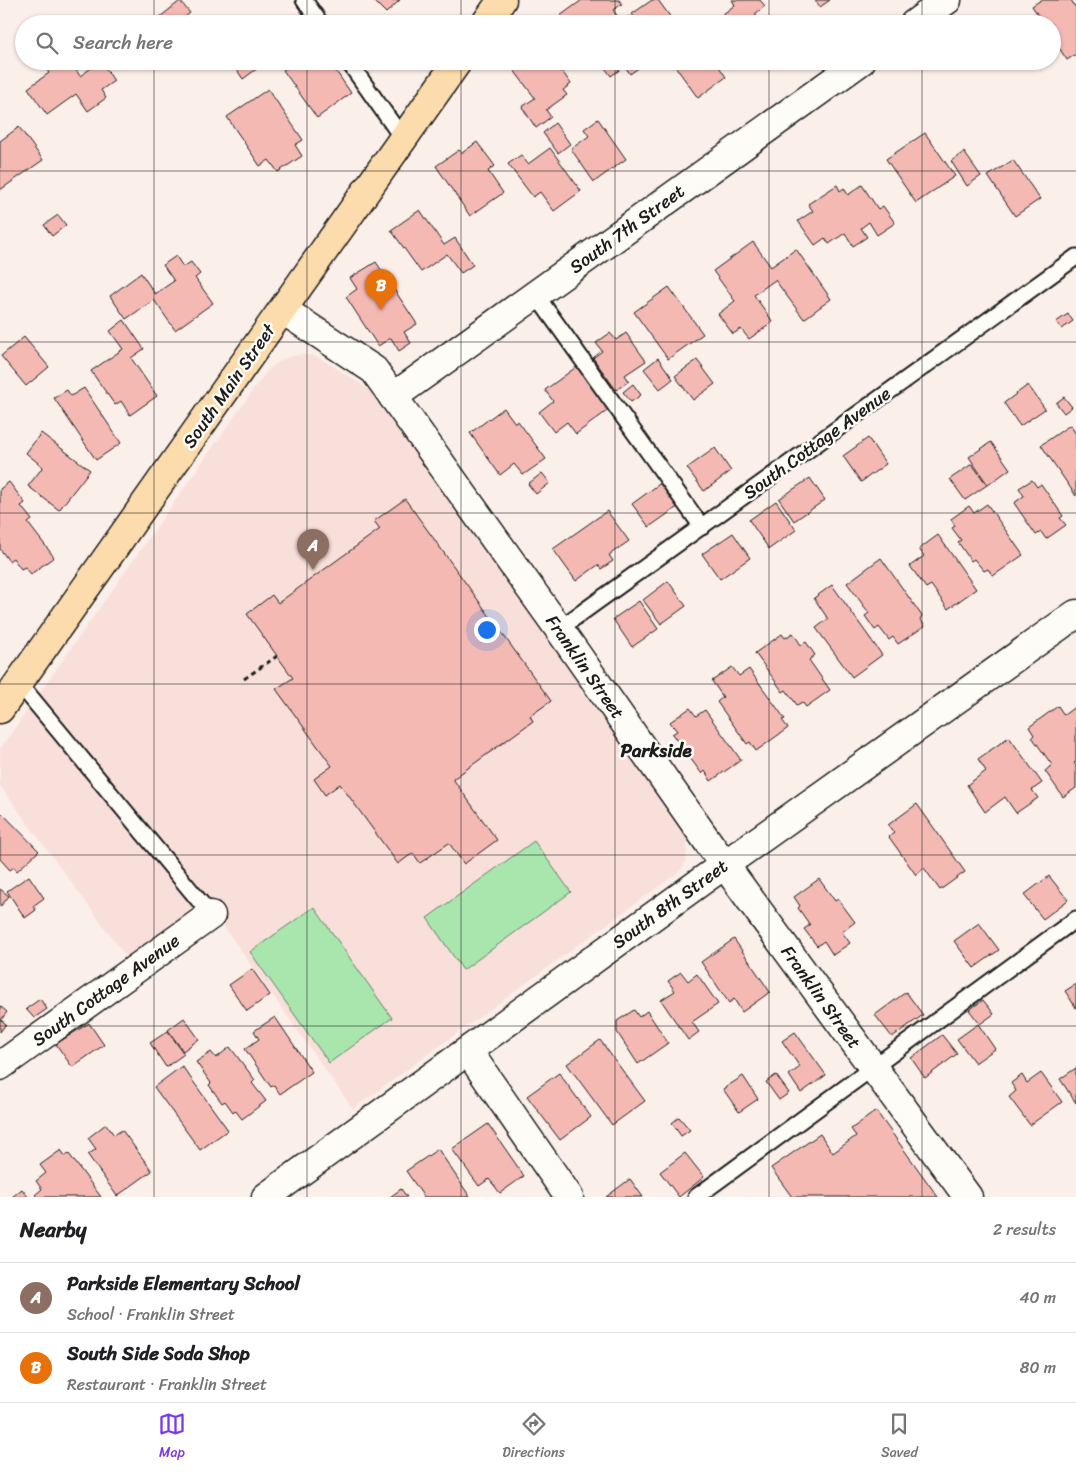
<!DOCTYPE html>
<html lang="en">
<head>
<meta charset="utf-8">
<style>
	:root { --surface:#fff; --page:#f6f6f6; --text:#202124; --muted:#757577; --line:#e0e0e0; --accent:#7c3aed }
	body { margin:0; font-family:Sriracha,sans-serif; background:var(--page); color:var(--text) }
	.you { position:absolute; left:486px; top:629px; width:18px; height:18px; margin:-12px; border:4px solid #fff; border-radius:50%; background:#1a73e8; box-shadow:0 0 0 8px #1a73e833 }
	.badge { display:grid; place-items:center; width:32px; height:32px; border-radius:50%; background:var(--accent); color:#fff; font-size:16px; font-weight:700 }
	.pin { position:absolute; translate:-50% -41px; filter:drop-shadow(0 1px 2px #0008) }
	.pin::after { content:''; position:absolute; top:26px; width:18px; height:15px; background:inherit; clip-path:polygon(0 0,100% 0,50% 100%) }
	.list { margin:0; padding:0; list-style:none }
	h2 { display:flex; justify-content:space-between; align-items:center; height:65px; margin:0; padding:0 20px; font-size:21px }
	h2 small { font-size:16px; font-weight:400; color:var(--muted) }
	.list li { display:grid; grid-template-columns:32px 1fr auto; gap:15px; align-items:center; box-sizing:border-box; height:70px; padding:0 20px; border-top:1px solid var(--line) }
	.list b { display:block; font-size:19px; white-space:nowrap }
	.list p { margin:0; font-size:16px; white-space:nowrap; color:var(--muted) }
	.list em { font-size:16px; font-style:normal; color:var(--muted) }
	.icon { flex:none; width:28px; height:28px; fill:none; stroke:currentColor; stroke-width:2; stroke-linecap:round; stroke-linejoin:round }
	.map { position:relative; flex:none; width:1076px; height:1197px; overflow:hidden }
	.search { position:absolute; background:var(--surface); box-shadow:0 1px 4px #0004; left:15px; right:15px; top:15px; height:55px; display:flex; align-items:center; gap:12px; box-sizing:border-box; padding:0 18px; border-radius:28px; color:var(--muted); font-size:19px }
	.sheet { height:205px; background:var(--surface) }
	nav { display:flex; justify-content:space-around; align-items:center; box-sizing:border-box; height:70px; border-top:1px solid var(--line); background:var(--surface); font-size:14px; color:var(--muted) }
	nav a { display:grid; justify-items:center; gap:2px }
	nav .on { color:var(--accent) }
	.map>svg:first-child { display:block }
	.built { fill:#f9dfda }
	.green { fill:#a8e6ad; stroke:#628164 }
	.building { fill:#f5b9b4; stroke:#1c1c1c }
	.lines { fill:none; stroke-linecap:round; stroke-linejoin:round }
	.service-casing { stroke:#1c1c1c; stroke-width:19 }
	.minor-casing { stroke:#1c1c1c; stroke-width:31 }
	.primary-casing { stroke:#1c1c1c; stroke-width:31 }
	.path { stroke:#1c1c1c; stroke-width:3; stroke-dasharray:5 4; stroke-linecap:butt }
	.service { stroke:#fdfcf7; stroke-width:15 }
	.minor { stroke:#fdfcf7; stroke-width:28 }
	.primary { stroke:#fcdcac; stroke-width:28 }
	.grid { fill:none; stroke:#1c1c1c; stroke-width:1; stroke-opacity:0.55 }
	.labels { text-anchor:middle; stroke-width:5; stroke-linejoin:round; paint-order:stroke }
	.street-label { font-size:18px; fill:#1c1c1c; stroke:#fdfcf7 }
	.neighbourhood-label { font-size:19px; font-weight:bold; fill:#1c1c1c; stroke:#fdfcf7 }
</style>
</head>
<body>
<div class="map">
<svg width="1076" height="1197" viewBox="0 0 1076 1197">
	<rect width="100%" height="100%" fill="#fbefea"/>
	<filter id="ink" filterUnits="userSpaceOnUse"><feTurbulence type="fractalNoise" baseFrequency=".02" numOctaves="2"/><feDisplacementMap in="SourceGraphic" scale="10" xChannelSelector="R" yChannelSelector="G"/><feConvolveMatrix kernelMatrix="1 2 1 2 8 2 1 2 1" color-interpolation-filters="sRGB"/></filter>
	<g filter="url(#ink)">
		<path class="built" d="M302 354 317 357 330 364 371 391 681 821 686 830 688 840 686 861 682 868 676 874 353 1109 222 924 177 930 131 963 0 786V749L266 372 278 362 288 357Z"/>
		<g class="green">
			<path d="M534 841 571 892 463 970 427 918Z"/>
			<path d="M314 907 392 1018 329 1063 250 952Z"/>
		</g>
		<g class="building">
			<path d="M373 0H400L386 13Z"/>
			<path d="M582 0H619L622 4 613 10 622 22 629 16 634 24H566L560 16Z"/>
			<path d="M652 0H658L674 22 671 24H639L632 14Z"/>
			<path d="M732 0H760L765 6 755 14 762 24H718L715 20 735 5Z"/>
			<path d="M815 0H830L820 7Z"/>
			<path d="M1041 0H1071L1076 8V54L1067 60 1052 37V24H1044L1032 6Z"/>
			<path d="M180 1 190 13 176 24H166L160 17Z"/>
			<path d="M698 17 703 24H689Z"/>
			<path d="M41 61H70L80 76 101 61 114 81 101 90 106 98 88 111 76 94 47 115 28 88 49 73Z"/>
			<path d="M231 61H260L262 65 243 79Z"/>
			<path d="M286 61H329L351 93 317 118 283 70 290 66Z"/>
			<path d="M524 61H555L571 84 563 90 567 95 546 110 551 117 536 128 522 107 535 98 513 69Z"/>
			<path d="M600 61H642L644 64 630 74 625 66 611 76Z"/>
			<path d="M681 61H715L726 77 698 98 675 66Z"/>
			<path d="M268 89 303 140 295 145 302 156 278 172 269 160 260 166 227 117Z"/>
			<path d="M598 119 626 159 594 182 571 149 589 136 584 129Z"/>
			<path d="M555 123 570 144 558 153 543 133Z"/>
			<path d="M19 127 43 160 0 190V141Z"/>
			<path d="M925 133 955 176 916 203 886 159Z"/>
			<path d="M477 142 495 166 488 171 503 193 470 216 436 166 459 150 462 153Z"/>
			<path d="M550 148 581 191 554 211 540 192 533 197 508 164 521 155 528 164Z"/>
			<path d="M964 152 981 176 967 186 951 161Z"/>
			<path d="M1013 160 1040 199 1015 216 988 176Z"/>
			<path d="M837 185 840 191 844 188 848 195 862 185 878 209 883 206 895 223 877 235 869 222 861 228 867 237 853 246 845 233 829 244 825 238 815 245 798 221 813 211 808 204Z"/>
			<path d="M420 210 444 245 455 238 473 265 461 273 447 254 421 272 391 230Z"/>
			<path d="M58 215 66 225 52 236 44 225Z"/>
			<path d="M753 242 771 267 796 249 831 299 804 319 775 280 754 295 773 322 749 339 741 329 733 334 718 314 735 301 713 271Z"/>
			<path d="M176 256 183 267 191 262 200 274 195 278 213 303 175 330 154 300 126 319 110 296 141 273 155 294 174 281 163 265Z"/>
			<path d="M376 262 417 324 404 332 411 343 399 351 391 338 378 346 346 297 357 289 350 278Z"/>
			<path d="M669 287 703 334 668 359 634 312Z"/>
			<path d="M1068 314 1073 321 1062 329 1056 322Z"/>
			<path d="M124 320 144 349 131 358 157 396 130 415 121 401 115 405 91 371 123 349 110 331Z"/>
			<path d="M610 333 616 340 626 333 646 361 625 375 629 381 616 390 593 358 602 351 596 343Z"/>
			<path d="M24 337 49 367 26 386 1 356Z"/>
			<path d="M658 358 673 379 660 389 644 369Z"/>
			<path d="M697 360 715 384 693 400 675 376Z"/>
			<path d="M579 365 611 408 576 434 567 422 554 432 539 412 553 401 545 390Z"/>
			<path d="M633 384 641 395 631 402 623 392Z"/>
			<path d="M1028 385 1045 409 1020 426 1004 403Z"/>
			<path d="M84 388 121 443 96 460 54 398 67 390 71 396Z"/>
			<path d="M1064 397 1072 407 1064 413 1056 403Z"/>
			<path d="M504 408 515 423 518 421 546 459 523 475 514 464 500 475 470 433Z"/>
			<path d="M1070 425 1076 434V496L1041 445Z"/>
			<path d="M41 433 90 470 59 510 28 486 43 467 26 453Z"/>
			<path d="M868 438 886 464 861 482 843 456Z"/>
			<path d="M991 442 1010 469 988 485 969 457Z"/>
			<path d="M715 448 731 471 704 491 687 468Z"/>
			<path d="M972 464 987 485 965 500 950 479Z"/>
			<path d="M542 473 550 483 536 494 528 484Z"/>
			<path d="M810 478 825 500 794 521 779 499Z"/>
			<path d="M1032 480 1037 487 1041 484 1063 516 1060 518 1066 525 1046 539 1041 532 1036 535 1014 503 1024 496 1019 488Z"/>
			<path d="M9 482 25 503 21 506 32 520 28 523 54 557 31 574 25 567 21 569 13 558 9 561 0 549V489Z"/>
			<path d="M662 482 679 506 649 527 632 504Z"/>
			<path d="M405 499 551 701 530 716 533 721 453 779 497 840 464 864 449 843 420 863 413 853 398 864 340 784 325 795 314 779 332 766 276 689 293 678 247 614 272 595 278 603 380 529 374 521Z"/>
			<path d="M776 501 796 530 769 549 749 520Z"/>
			<path d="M987 504 1023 555 993 576 988 569 984 571 974 559 971 561 958 542 961 540 952 528 955 526 951 519 969 506 974 513Z"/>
			<path d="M607 511 629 541 609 555 613 561 601 569 598 565 576 581 553 549Z"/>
			<path d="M733 533 750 558 720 579 702 554Z"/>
			<path d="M938 535 976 589 948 609 931 585 926 588 910 566 924 556 919 549Z"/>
			<path d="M881 558 922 616 920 619 925 626 898 644 893 637 889 640 879 627 875 630 865 616 869 613 847 583Z"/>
			<path d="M668 581 686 606 661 624 643 600Z"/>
			<path d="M832 585 882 655 852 677 816 628 828 619 814 598Z"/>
			<path d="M639 601 658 629 632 647 613 619Z"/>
			<path d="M793 633 801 645 806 642 815 655 809 660 830 690 806 707 802 702 797 705 786 690 783 692 755 653 782 634 785 638Z"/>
			<path d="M732 667 739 676 749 669 785 719 782 720 788 728 756 751 750 742 747 744 717 702 723 697 712 681Z"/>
			<path d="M1058 706 1064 715 1076 706V762L1074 763 1076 766V788L1063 797 1045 771 1052 765 1032 737 1034 735 1029 727Z"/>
			<path d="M690 708 696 716 705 710 741 760 711 781 705 771 702 774 672 734 677 731 670 722Z"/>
			<path d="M1009 737 1042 783 1032 790 1038 798 1016 813 1005 797 985 812 967 785 986 771 978 759Z"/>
			<path d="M917 804 965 872 940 890 924 868 916 875 889 837 894 833 888 825Z"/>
			<path d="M2 813 39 851 17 871 14 867 10 870 0 859V815Z"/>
			<path d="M29 876 44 898 33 906 36 910 25 918 7 891Z"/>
			<path d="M1049 876 1068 900 1043 919 1024 895Z"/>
			<path d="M819 879 835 901 838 899 855 922 842 932 850 943 833 955 824 941 817 946 804 929 810 925 798 908 800 906 794 897Z"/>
			<path d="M0 889 9 896 0 907Z"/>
			<path d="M979 923 999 950 974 968 954 941Z"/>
			<path d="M734 939 770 992 742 1012 734 999 729 1003 701 962Z"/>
			<path d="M252 969 270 995 247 1011 229 985Z"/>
			<path d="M681 972 688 981 697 974 718 1004 692 1022 699 1032 688 1040 661 1000 675 991 668 981Z"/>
			<path d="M1076 984V1008L1065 991Z"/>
			<path d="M906 992 923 1015 892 1037 875 1015Z"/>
			<path d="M40 999 47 1009 34 1018 26 1009Z"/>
			<path d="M983 1000 994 1014 980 1024 969 1010Z"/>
			<path d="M0 1006 7 1012 1 1020 6 1024 0 1032Z"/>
			<path d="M634 1010 639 1017 647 1011 668 1043 638 1064 617 1032V1021Z"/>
			<path d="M275 1017 312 1072 280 1094 274 1085 271 1087 245 1049 259 1039 254 1031Z"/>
			<path d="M184 1018 199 1039 183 1051 168 1030Z"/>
			<path d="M89 1023 104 1045 72 1067 56 1044Z"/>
			<path d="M978 1024 995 1049 975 1063 957 1039Z"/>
			<path d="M168 1031 184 1054 166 1067 150 1043Z"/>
			<path d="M795 1032 826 1075 801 1093 789 1075 800 1067 782 1041Z"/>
			<path d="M942 1035 957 1054 925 1078 911 1058Z"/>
			<path d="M600 1040 645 1101 612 1125 567 1064Z"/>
			<path d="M230 1047 255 1080 252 1083 266 1101 242 1119 235 1110 233 1112 225 1101 222 1103 209 1085 211 1083 196 1062 211 1052 216 1058Z"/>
			<path d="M182 1066 228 1130 200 1150 154 1087Z"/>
			<path d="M1076 1068V1103L1060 1079Z"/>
			<path d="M559 1073 591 1117 560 1140 527 1096Z"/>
			<path d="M1041 1073 1062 1102 1030 1125 1009 1097 1016 1091 1011 1083 1022 1075 1027 1083Z"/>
			<path d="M776 1075 789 1093 779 1100 766 1082Z"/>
			<path d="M743 1076 758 1099 739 1112 723 1089Z"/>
			<path d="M876 1111 938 1197H792L771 1168 820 1134 833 1153 856 1136 851 1129Z"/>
			<path d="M679 1117 690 1130 681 1136 672 1123Z"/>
			<path d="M106 1124 114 1135 122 1130 152 1171 117 1196 88 1155 96 1149 88 1138Z"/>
			<path d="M488 1124 524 1176 500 1193 489 1179 479 1186 452 1149Z"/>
			<path d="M438 1149 470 1197H424L406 1171Z"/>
			<path d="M61 1150 65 1156 69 1154 101 1197H37L35 1195 42 1189 36 1181 46 1173 40 1165Z"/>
			<path d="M685 1153 704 1177 679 1197 660 1172Z"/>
			<path d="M630 1179 643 1197H606Z"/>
			<path d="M22 1189 28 1197H12Z"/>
			<path d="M401 1189 407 1197H390Z"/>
		</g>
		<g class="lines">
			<defs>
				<g id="service">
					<path d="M304 0 321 24"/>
					<path d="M348 61 403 139"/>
					<path d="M536 295 702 527"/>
					<path d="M559 629 1076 257"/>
					<path d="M19 683 211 915"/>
					<path d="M696 1197 1076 919"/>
				</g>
				<g id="minor">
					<path d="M914 24 947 0"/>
					<path d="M283 310 374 370 559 629 708 842 968 1197"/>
					<path d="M393 397 861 61"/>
					<path d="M468 1051 569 1197"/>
					<path d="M0 1066 211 915"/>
					<path d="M266 1197 703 880 1076 614"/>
				</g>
				<g id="primary">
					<path d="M485 24 502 0"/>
					<path d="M0 709 458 61"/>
				</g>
			</defs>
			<use href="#service" class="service-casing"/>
			<use href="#minor" class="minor-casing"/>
			<use href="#primary" class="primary-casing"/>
			<path class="path" d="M244 679 277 656"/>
			<use href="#service" class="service"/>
			<use href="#minor" class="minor"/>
			<use href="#primary" class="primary"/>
		</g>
	</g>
	<path class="grid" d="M154 0V24M307 0V24M461 0V24M615 0V24M769 0V24M922 0V24M154 61V1197M307 61V1197M461 61V1197M615 61V1197M769 61V1197M922 61V1197M0 171H1076M0 342H1076M0 513H1076M0 684H1076M0 855H1076M0 1026H1076"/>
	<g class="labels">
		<g class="street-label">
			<text transform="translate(627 229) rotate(-36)" y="6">South 7th Street</text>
			<text transform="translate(229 386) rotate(-55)" y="6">South Main Street</text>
			<text transform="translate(817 443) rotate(-36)" y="6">South Cottage Avenue</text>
			<text transform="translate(585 667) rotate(55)" y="6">Franklin Street</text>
			<text transform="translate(670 904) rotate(-36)" y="6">South 8th Street</text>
			<text transform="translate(106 990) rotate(-36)" y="6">South Cottage Avenue</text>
			<text transform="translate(821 997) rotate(54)" y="6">Franklin Street</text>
		</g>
		<g class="neighbourhood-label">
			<text x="656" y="757">Parkside</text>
		</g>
	</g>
</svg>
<div class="you"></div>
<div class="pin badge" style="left:313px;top:570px;background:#8d6e63">A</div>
<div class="pin badge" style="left:381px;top:310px;background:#e8710a">B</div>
<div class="search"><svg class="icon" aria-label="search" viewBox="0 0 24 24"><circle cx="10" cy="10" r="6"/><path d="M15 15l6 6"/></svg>Search here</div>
</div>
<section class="sheet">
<h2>Nearby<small>2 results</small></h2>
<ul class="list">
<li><span class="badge" style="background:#8d6e63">A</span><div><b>Parkside Elementary School</b><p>School · Franklin Street</p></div><em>40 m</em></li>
<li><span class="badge" style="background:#e8710a">B</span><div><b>South Side Soda Shop</b><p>Restaurant · Franklin Street</p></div><em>80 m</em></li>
</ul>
</section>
<nav>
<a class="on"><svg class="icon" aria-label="map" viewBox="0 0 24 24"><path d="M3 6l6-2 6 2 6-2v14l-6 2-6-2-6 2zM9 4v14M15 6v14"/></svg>Map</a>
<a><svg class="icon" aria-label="directions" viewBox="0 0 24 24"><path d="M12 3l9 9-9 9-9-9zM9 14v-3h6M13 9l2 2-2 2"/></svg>Directions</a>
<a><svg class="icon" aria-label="saved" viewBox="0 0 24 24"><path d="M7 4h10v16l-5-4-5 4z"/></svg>Saved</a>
</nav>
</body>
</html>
